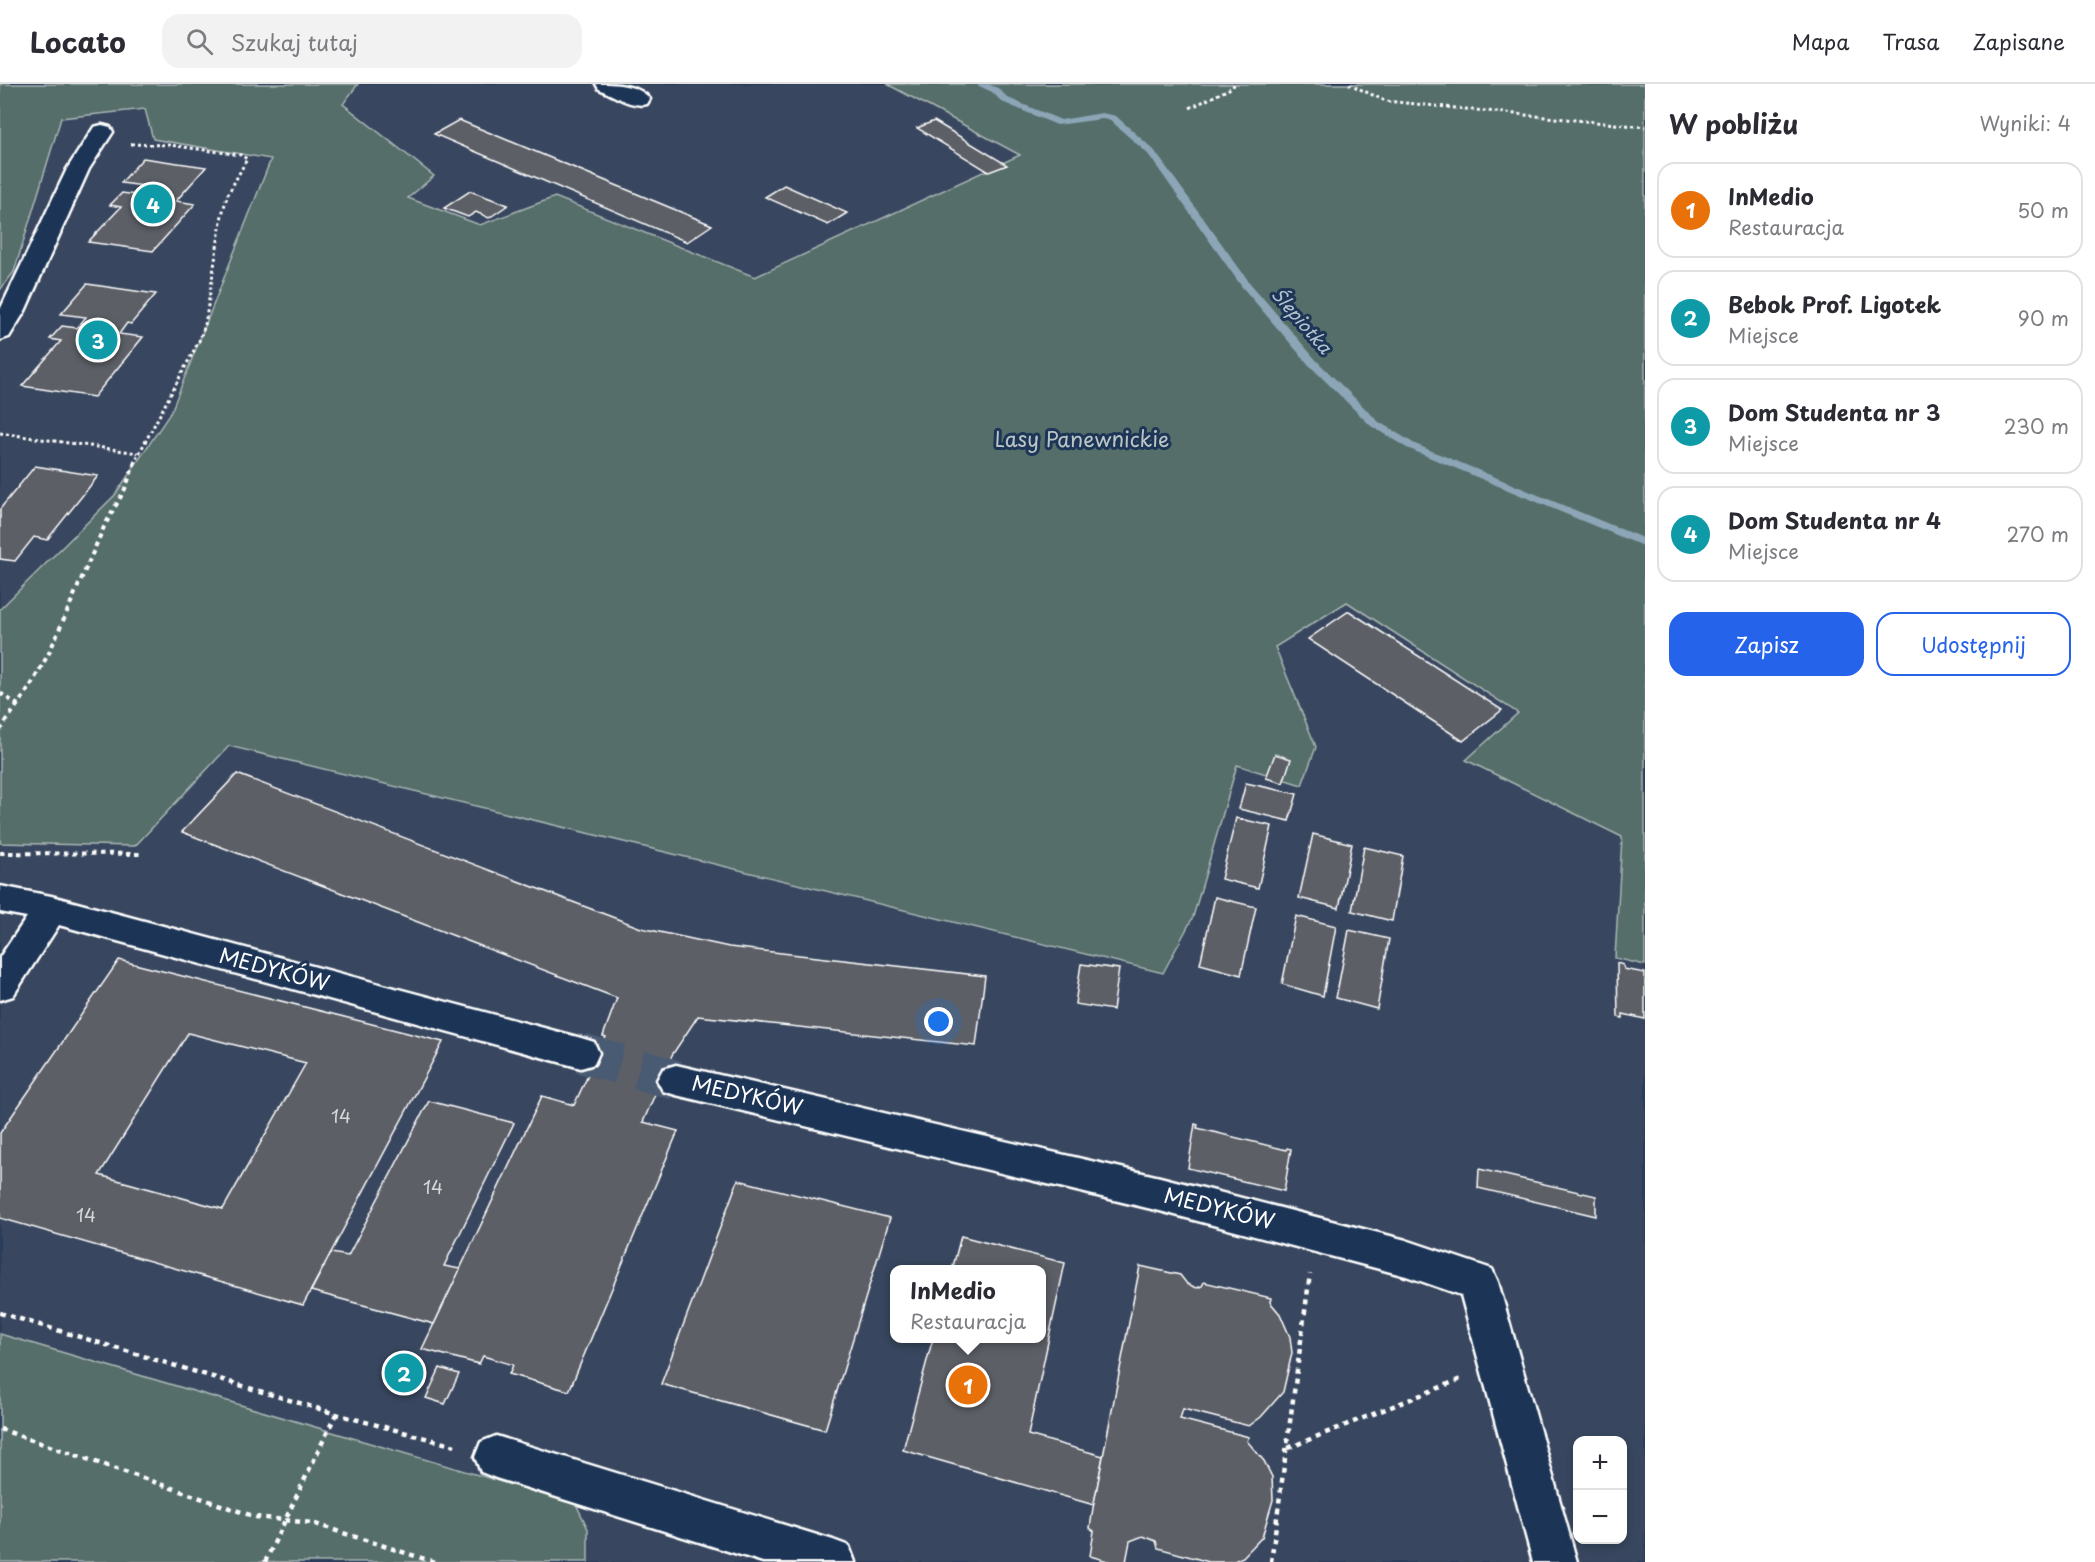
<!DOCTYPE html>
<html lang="pl">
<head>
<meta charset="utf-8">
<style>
	:root { --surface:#fff; --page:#f2f2f3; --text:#2b2b33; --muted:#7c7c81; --line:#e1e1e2; --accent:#2563eb }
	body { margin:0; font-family:"Playpen Sans",sans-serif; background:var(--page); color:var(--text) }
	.controls { position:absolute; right:18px; bottom:18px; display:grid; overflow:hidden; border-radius:12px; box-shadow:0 3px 9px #0003 }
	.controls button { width:54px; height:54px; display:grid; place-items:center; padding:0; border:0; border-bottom:2px solid var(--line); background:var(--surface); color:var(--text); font:30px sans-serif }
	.you { position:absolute; left:939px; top:938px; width:21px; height:21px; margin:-15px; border:4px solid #fff; border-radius:50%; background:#1a73e8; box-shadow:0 0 0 9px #1a73e833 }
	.badge { display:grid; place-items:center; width:39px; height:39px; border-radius:50%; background:var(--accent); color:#fff; font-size:20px; font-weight:700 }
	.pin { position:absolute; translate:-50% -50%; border:3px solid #fff; box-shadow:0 2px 6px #0006 }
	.popup { position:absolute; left:890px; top:1181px; width:156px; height:78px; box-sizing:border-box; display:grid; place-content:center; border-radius:12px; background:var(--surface); filter:drop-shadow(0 2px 4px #0005); font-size:20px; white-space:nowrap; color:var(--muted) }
	.popup b { font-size:22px; color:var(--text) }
	.popup::after { content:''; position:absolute; left:50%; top:100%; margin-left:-12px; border:12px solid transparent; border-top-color:var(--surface) }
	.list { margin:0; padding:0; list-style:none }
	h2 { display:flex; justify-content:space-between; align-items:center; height:78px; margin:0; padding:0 24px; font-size:26px }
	h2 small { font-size:20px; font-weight:400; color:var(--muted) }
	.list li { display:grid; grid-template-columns:39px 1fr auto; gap:18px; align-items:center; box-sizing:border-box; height:96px; margin:0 12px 12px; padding:0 12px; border:2px solid var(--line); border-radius:18px }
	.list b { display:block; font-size:22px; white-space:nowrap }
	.list p { margin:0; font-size:20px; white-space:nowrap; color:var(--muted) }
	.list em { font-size:20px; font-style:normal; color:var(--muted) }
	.actions { display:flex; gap:12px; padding:18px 24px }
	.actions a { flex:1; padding:14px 0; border:2px solid var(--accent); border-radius:18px; text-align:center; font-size:21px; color:var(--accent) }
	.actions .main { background:var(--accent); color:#fff }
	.icon { flex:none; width:33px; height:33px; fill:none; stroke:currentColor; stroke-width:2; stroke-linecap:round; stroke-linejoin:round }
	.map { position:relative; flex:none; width:1645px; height:1478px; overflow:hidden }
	header { display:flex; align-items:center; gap:36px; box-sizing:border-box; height:84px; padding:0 30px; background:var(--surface); border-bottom:2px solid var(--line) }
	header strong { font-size:28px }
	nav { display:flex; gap:33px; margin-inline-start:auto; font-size:21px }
	.search { width:420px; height:54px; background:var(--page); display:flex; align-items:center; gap:15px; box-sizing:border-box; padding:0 21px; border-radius:18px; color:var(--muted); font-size:22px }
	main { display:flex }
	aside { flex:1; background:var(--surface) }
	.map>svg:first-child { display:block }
	.built { fill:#39475e; fill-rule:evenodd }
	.green { fill:#556e6b; stroke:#aab6b5; stroke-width:1.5 }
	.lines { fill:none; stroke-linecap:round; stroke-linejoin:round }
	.stream { fill:#8ca6b7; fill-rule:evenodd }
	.building { fill:#5c5e66; stroke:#fff; stroke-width:1.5; fill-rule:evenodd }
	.minor-tunnel { stroke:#4a5a73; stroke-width:40; stroke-dasharray:40 20; stroke-linecap:butt }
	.minor-casing { stroke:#fff; stroke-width:5 }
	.path-far2 { stroke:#fff; stroke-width:3; stroke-dasharray:3 3; stroke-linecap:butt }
	.path-far1 { stroke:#fff; stroke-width:4; stroke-dasharray:4.5 4.5; stroke-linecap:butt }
	.path { stroke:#fff; stroke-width:4.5; stroke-dasharray:5 5; stroke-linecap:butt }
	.minor { fill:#1d3557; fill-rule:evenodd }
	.labels { text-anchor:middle; stroke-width:6; stroke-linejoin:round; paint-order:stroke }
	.far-water-label { font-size:18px; font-style:italic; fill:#b3c3cf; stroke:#1d3557 }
	.number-label { font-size:18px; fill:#d6d7d9 }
	.park-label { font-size:21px; fill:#bbc5c4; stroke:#1d3557 }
	.street-label { font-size:21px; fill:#fff; stroke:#1d3557 }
</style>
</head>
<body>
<header>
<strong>Locato</strong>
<div class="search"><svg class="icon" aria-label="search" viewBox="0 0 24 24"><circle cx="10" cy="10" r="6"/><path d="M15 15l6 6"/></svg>Szukaj tutaj</div>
<nav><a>Mapa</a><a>Trasa</a><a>Zapisane</a></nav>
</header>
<main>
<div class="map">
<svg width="1645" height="1478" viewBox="0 0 1645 1478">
	<rect width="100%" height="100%" fill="#2a3d5a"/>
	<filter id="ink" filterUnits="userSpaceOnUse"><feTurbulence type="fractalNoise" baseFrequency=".0167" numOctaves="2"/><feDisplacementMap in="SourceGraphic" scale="12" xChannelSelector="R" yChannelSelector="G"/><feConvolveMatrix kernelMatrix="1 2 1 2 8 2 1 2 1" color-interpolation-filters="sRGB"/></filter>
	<g filter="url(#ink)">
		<g class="built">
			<path d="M358 0H887L1021 71 755 193 555 113 480 141 408 114 433 92 343 20Z"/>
			<path d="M146 25 153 55 272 75 171 328 115 411 0 525V206L14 188 60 34Z"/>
			<path d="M1347 518 1519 630 1467 676 1645 756V1478H0V533L229 662 1079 868 1193 833 1237 681 1302 701 1316 663 1275 563ZM894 1186H1042V1254H894ZM1578 1356H1622V1456H1578Z"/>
		</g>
		<g class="green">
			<path d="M0 0H358L343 20 434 92 408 114 480 141 555 113 755 193 1020 71 887 0H1645V881L1615 874 1622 753 1466 676 1518 629 1347 518 1275 563 1316 663 1302 701 1237 681 1193 833 1163 889 229 662 135 762 0 759V525L115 411 171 328 271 75 153 55 145 25 61 34 14 188 0 206Z"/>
			<path d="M0 1250 576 1420 588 1445V1478H0Z"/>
		</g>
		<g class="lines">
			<path class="stream" d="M975 0H987L998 4 1008 14 1061 36 1102 29 1116 32 1154 66 1250 199 1317 277 1379 338 1415 360 1645 455V463L1407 364 1371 342 1309 281 1242 203 1148 70 1110 36 1102 35 1057 41 1002 18 992 8Z"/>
		</g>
		<g class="building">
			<path d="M459 36 712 141 687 158 434 50Z"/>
			<path d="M934 37 1007 81 989 88 917 44Z"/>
			<path d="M143 74 206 83 176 117 195 120 153 167 88 158 121 123 110 121 122 109 136 111 144 102 121 99Z"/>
			<path d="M784 101 847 129 828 141 765 113Z"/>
			<path d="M470 107 508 121 489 134 476 128 468 133 444 124Z"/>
			<path d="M87 200 156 210 131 240 127 239 119 250 143 253 94 313 22 302 61 257 50 255 62 242 77 244 86 233 61 230Z"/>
			<path d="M35 382 98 392 47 456 34 453 15 477 0 475V425Z"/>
			<path d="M1349 527 1502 626 1463 657 1308 555Z"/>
			<path d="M1275 670 1291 675 1283 699 1266 694Z"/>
			<path d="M237 690 641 844 729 863 985 892 976 962 698 932 672 971 643 1038 678 1047 569 1307 509 1290 513 1281 483 1272 479 1280 422 1265 542 1012 574 1021 606 953 603 952 617 914 182 748Z"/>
			<path d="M1246 699 1297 710 1289 737 1239 725Z"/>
			<path d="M1236 734 1272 742 1258 804 1221 795Z"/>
			<path d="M1313 750 1352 760 1339 824 1299 814Z"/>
			<path d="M1364 763 1403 772 1392 837 1352 827Z"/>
			<path d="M1215 813 1256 823 1241 891 1200 880Z"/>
			<path d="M1296 832 1336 842 1323 912 1282 900Z"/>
			<path d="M1349 846 1389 855 1377 925 1336 914Z"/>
			<path d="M119 876 443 958 303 1221 0 1134V1049ZM188 949 306 979 223 1125 99 1091Z"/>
			<path d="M1617 879 1623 881 1624 885 1645 889V935L1623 930V934L1618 933Z"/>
			<path d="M1081 880 1119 885 1113 926 1075 920Z"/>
			<path d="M429 1017 514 1039 444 1182 460 1185 434 1240 311 1207 331 1169 348 1172Z"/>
			<path d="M1195 1040 1198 1041 1197 1044 1286 1066 1287 1064 1291 1065 1284 1107 1188 1084Z"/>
			<path d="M1479 1085 1596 1112V1132L1478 1104Z"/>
			<path d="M738 1096 890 1134 825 1346 661 1300Z"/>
			<path d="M961 1152 1065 1179 1028 1351 1103 1372 1094 1421 903 1366 933 1254H1042V1186H952Z"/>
			<path d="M1140 1182 1180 1191 1187 1200 1197 1204 1202 1202 1204 1198 1271 1214 1270 1218 1280 1230 1290 1253 1292 1269 1283 1308 1261 1333 1249 1342 1183 1325 1180 1335 1249 1353 1247 1357 1264 1377 1272 1393 1273 1416 1262 1453 1243 1473 1232 1478H1209L1158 1464 1156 1457 1143 1452 1130 1457 1126 1478H1111L1090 1472 1094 1447 1090 1444 1093 1424Z"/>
			<path d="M440 1284 459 1290 445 1320 426 1314Z"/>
		</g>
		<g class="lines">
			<path class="minor-tunnel" d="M581 969 676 996"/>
			<defs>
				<g id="minor">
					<path d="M596 0C614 0 638 0 650 15L647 20C631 24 614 11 599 5Z"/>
					<path d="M102 41 110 43 113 48 89 85 25 227 9 253 0 256V226L67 85 94 43Z"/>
					<path d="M0 802 51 812 581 954 594 958 599 969 594 980 581 984 59 841 13 912 0 916V873L27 833 0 828Z"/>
					<path d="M676 981 1160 1093 1406 1156 1492 1185 1498 1198 1577 1478H1533L1461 1211 1406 1192 1160 1127 676 1011 663 1007 657 996 663 985Z"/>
					<path d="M496 1352 833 1456 849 1462 855 1478H763L496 1394 481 1388 475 1373 481 1358Z"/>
				</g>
			</defs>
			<use href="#minor" class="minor-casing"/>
			<g class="path-far2">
				<path d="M1349 0 1386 17 1645 43"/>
				<path d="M1190 24 1233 3 1234 0"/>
				<path d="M131 60 169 61 241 71 247 75 227 112 222 131 205 241 199 257 134 379"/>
				<path d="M0 349 138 369"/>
			</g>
			<g class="path-far1">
				<path d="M0 609 18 621"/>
				<path d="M0 646 30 603 49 569 104 443 125 405 135 378"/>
				<path d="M0 769 140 770"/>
			</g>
			<g class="path">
				<path d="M0 1229 336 1330 455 1362"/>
				<path d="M0 1345 256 1433 312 1439 434 1478"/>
				<path d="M1288 1364 1461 1295"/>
				<path d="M265 1478 336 1330"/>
				<path d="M1271 1478 1310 1190"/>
			</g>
			<use href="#minor" class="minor"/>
		</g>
	</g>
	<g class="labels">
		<g class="far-water-label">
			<text transform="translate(1301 237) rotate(49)" y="6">Ślepiotka</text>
		</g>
		<g class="number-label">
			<text x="341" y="1039">14</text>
			<text x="433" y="1110">14</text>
			<text x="86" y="1138">14</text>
		</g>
		<g class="park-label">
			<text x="1082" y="363">Lasy Panewnickie</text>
		</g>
		<g class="street-label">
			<text transform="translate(274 886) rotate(15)" y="7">MEDYKÓW</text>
			<text transform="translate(747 1012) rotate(13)" y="7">MEDYKÓW</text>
			<text transform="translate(1219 1125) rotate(14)" y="7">MEDYKÓW</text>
		</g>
	</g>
</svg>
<div class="controls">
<button>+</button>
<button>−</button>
</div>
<div class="you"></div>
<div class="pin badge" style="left:968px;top:1301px;background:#e8710a">1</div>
<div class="popup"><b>InMedio</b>Restauracja</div>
<div class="pin badge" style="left:404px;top:1289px;background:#0f9aa8">2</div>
<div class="pin badge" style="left:98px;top:256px;background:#0f9aa8">3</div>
<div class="pin badge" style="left:153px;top:120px;background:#0f9aa8">4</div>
</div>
<aside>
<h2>W pobliżu<small>Wyniki: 4</small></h2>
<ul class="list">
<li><span class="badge" style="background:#e8710a">1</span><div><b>InMedio</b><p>Restauracja</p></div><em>50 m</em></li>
<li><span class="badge" style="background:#0f9aa8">2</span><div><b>Bebok Prof. Ligotek</b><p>Miejsce</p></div><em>90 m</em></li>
<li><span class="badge" style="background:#0f9aa8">3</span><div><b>Dom Studenta nr 3</b><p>Miejsce</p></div><em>230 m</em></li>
<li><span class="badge" style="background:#0f9aa8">4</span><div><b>Dom Studenta nr 4</b><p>Miejsce</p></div><em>270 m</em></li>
</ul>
<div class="actions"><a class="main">Zapisz</a><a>Udostępnij</a></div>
</aside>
</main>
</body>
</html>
